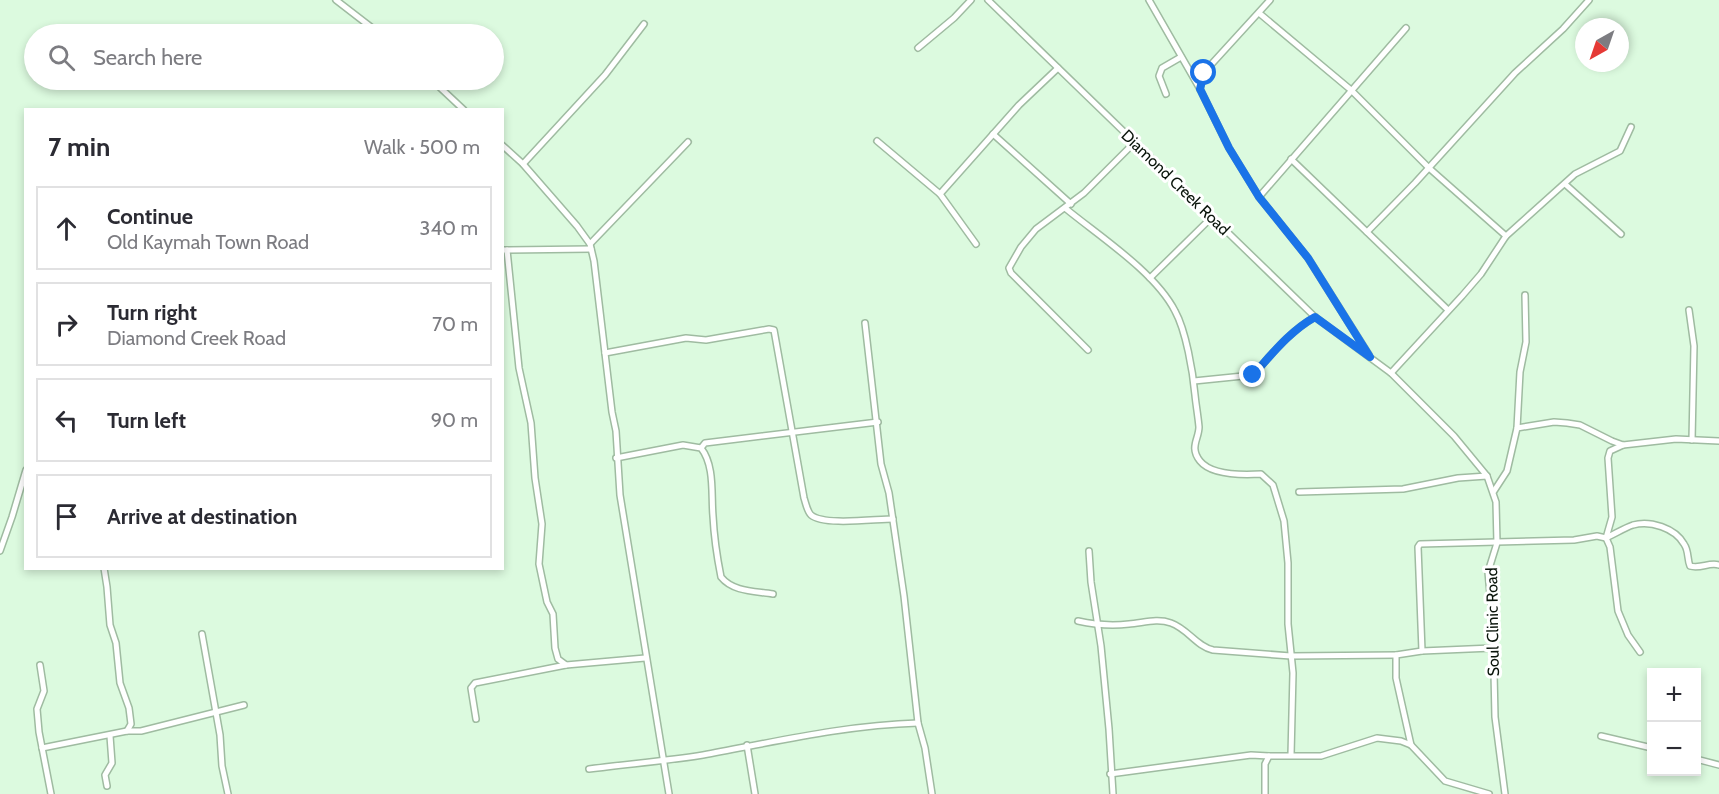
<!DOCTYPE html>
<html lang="en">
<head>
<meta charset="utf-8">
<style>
	:root { --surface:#fff; --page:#f7f7f7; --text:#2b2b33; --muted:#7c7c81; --line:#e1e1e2 }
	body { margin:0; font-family:Cabin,sans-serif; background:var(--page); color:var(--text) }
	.controls { position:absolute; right:18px; bottom:18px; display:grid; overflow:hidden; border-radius:0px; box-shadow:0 3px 9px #0003 }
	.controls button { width:54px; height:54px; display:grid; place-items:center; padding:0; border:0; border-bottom:2px solid var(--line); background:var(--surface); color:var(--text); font:30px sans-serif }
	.compass { position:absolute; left:1575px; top:18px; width:54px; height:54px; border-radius:50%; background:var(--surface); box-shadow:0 3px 9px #0003; rotate:220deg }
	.stop { position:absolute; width:18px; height:18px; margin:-14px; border:4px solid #1a73e8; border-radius:50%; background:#fff }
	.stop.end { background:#1a73e8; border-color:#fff; box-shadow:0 2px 6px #0008 }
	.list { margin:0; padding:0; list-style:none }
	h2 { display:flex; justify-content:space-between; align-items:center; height:78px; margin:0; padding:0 24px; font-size:26px }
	h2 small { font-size:20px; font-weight:400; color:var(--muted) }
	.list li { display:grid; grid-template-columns:39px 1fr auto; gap:18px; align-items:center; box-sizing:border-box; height:84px; margin:0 12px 12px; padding:0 12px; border:2px solid var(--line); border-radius:0px }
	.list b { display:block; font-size:22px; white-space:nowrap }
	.list p { margin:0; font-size:20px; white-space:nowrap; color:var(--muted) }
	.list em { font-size:20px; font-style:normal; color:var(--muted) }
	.icon { flex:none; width:33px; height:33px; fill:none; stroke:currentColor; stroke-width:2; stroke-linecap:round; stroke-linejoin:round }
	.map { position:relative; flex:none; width:1719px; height:794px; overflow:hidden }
	.search { position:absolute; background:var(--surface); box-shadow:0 3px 9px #0003; left:24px; top:24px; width:480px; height:66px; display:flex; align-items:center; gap:15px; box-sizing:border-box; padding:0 21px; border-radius:33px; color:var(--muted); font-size:22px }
	.panel { position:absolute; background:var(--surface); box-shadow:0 3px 9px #0003; left:24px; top:108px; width:480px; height:462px; border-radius:0px }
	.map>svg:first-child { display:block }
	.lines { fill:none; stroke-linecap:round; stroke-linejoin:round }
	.street-casing { stroke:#9fbba1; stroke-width:8 }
	.street { stroke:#fff; stroke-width:5 }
	.route { stroke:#1a73e8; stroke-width:8 }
	.labels { text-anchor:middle; stroke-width:6; stroke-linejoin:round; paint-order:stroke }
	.street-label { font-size:16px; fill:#09140a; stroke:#fff }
</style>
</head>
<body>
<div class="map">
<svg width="1719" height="794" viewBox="0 0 1719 794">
	<rect width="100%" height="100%" fill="#dcfadf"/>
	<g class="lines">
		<defs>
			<g id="street">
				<path d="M336 0 380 34"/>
				<path d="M988 0 1315 317 1391 373 1454 436 1487 476 1496 502 1497 543 1488 572 1493 628 1495 717 1505 794"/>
				<path d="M1149 0 1200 89 1229 148 1259 197 1308 258 1369 355"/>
				<path d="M1259 13 1351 90 1429 168 1506 236"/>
				<path d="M918 48 954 18 971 0"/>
				<path d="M432 80 464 110"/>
				<path d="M1200 89 1202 78 1208 68 1270 0"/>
				<path d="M1166 94 1159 76 1162 68 1181 57"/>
				<path d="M993 134 1071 204"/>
				<path d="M877 141 940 194"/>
				<path d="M502 145 523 164 577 226 590 244 594 261 612 412 616 431 620 495 669 794"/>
				<path d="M1291 159 1448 310"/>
				<path d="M523 164 605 75 644 24"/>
				<path d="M1565 184 1621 234"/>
				<path d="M1259 197 1406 28"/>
				<path d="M1065 208C1099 236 1155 272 1175 311 1186 331 1193 372 1195 395 1196 405 1198 416 1199 427 1199 439 1189 447 1200 461 1212 476 1244 475 1261 474L1273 485 1284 521 1288 563V624L1293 673 1291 755"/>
				<path d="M1367 232 1415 183 1515 73 1563 29 1589 0"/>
				<path d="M590 244 688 142"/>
				<path d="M976 244 940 194 1019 105 1058 68"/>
				<path d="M502 250 591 249"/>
				<path d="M507 250 519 368 531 423 535 478 542 524 539 564 547 602 553 614 555 648 558 659 566 665 645 658"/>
				<path d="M1150 278 1212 217"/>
				<path d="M1689 310 1694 346 1692 440"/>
				<path d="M865 323 881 464 889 493 904 596 918 723 925 748 932 794"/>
				<path d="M1088 350 1011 273 1009 268 1021 247 1036 229 1084 193 1135 142"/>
				<path d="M605 353 686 338 706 340 769 329 774 330 804 498C806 504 807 511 811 515 824 526 875 519 893 519"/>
				<path d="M1391 373 1462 296 1481 274 1506 236 1575 174 1620 151 1631 127"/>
				<path d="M1194 381 1253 375C1272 354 1290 331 1315 317"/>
				<path d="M1517 428 1520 372 1526 342 1525 295"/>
				<path d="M701 448 705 443 878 422"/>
				<path d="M616 458 683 445 701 448C715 466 711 494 713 516 714 536 717 557 721 577 733 592 755 591 773 594"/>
				<path d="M1494 491 1507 471 1517 428 1554 422 1567 423 1580 425 1612 441 1623 445 1676 439 1719 441"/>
				<path d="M1299 492 1403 489 1458 478 1487 476"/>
				<path d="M1606 538C1615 534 1624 528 1633 525 1650 520 1675 528 1684 544 1689 551 1687 559 1690 566 1701 569 1709 562 1719 565"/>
				<path d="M1606 538 1612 517 1608 458 1610 451 1623 445"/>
				<path d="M0 551 12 517 26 470"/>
				<path d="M1089 551 1091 582 1101 646 1109 729 1113 794"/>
				<path d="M104 568 107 587 110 625 116 643 120 683 129 708 131 724 127 731"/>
				<path d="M1078 621C1096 625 1111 626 1129 624 1143 623 1157 618 1171 623 1188 629 1196 646 1213 650L1291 656 1396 655"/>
				<path d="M202 634 220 735 222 766 228 794"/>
				<path d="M1422 651 1418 547 1420 544 1574 540 1597 536 1606 538 1610 547 1618 611 1628 635 1640 652"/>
				<path d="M40 665 44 691 37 709 39 732 51 794"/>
				<path d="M476 719 471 688 475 683 566 665"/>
				<path d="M1601 736 1652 748"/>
				<path d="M747 745 755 794"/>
				<path d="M1411 745 1396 678V655L1422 651 1492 648"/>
				<path d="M42 748 127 731H141L244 705"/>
				<path d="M1696 759 1719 765"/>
				<path d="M589 769C627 764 666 761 703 755 774 742 846 725 918 723"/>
				<path d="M1110 774 1251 755 1269 756"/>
				<path d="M107 786 105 775 112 763 110 736"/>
				<path d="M1265 794V764L1269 756H1321L1377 738 1401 741 1411 745 1445 781 1489 794"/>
			</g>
		</defs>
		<use href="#street" class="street-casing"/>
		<use href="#street" class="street"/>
	</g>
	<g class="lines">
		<path class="route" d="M1204 73 1200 89 1229 148 1259 197 1308 258 1370 357 1315 317C1290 331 1272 354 1253 375"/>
	</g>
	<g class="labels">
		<g class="street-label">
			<text transform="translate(1176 182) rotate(44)" y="6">Diamond Creek Road</text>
			<text transform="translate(1492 622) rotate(-91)" y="6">Soul Clinic Road</text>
		</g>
	</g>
</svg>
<div class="controls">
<button>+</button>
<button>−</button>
</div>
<svg class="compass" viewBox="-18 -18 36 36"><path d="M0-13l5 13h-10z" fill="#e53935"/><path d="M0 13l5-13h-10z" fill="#7c7c81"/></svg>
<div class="stop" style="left:1204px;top:73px"></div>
<div class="stop end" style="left:1253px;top:375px"></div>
<div class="search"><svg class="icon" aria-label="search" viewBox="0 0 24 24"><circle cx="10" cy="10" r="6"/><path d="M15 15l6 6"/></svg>Search here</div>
<section class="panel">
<h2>7 min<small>Walk · 500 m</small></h2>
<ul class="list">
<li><svg class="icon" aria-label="ahead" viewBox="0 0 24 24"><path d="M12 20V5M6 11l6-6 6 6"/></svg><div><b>Continue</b><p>Old Kaymah Town Road</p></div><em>340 m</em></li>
<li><svg class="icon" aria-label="right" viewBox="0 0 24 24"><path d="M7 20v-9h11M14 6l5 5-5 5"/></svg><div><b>Turn right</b><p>Diamond Creek Road</p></div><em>70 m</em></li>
<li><svg class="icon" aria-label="left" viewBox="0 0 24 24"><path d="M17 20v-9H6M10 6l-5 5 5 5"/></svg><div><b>Turn left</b></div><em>90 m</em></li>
<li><svg class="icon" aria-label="arrive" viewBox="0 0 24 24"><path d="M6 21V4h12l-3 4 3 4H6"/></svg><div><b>Arrive at destination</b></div></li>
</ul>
</section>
</div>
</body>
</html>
